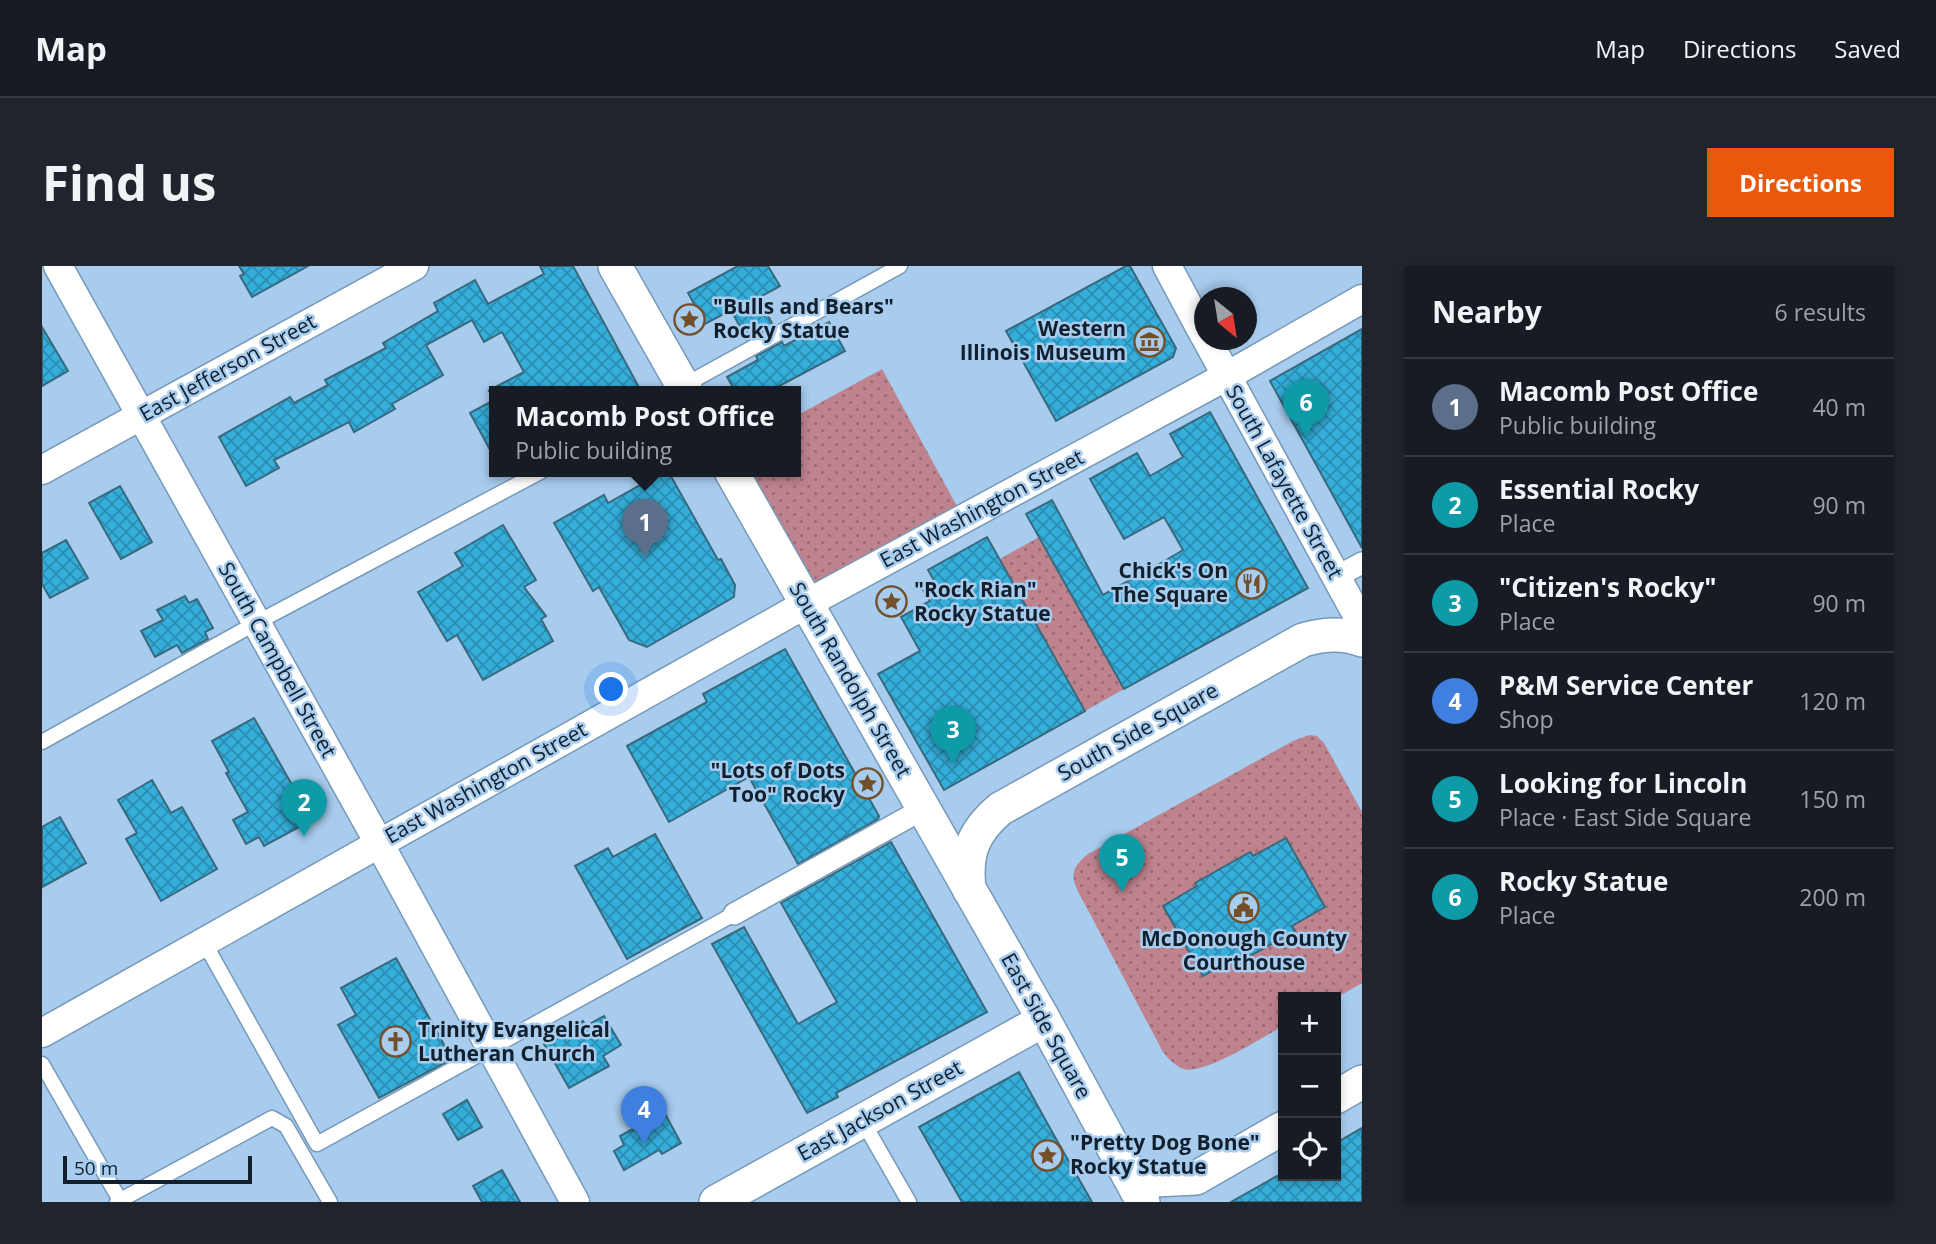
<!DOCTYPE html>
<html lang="en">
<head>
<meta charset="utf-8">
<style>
	:root { --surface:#171b24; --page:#20242c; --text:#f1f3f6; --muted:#9ea1a6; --line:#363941; --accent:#ea580c }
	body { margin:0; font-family:"Open Sans",sans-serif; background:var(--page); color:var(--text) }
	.controls { position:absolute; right:21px; bottom:21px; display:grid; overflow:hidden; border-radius:0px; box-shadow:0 4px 10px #0003 }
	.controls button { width:63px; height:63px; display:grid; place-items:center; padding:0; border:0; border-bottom:2px solid var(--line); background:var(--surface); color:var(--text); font:35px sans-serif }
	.compass { position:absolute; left:1152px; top:21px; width:63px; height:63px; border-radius:50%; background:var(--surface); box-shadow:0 4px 10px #0003; rotate:150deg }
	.scale { position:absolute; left:21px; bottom:18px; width:189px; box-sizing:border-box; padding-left:7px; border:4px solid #121f2c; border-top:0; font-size:19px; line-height:24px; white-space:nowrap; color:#121f2c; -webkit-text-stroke:5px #a8ccee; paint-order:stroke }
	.you { position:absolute; left:570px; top:424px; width:24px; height:24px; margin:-18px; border:5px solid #fff; border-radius:50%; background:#1a73e8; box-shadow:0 0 0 10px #1a73e833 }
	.badge { display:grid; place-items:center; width:46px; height:46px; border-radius:50%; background:var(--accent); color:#fff; font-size:23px; font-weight:700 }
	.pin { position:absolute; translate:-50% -58px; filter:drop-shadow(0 2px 4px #0008) }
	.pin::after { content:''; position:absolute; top:37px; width:24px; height:21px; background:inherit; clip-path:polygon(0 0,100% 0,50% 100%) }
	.popup { position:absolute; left:447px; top:120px; width:312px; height:91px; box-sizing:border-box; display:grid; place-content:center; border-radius:0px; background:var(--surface); filter:drop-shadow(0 2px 5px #0005); font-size:23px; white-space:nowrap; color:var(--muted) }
	.popup b { font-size:26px; color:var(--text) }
	.popup::after { content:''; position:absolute; left:50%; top:100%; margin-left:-14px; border:14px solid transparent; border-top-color:var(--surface) }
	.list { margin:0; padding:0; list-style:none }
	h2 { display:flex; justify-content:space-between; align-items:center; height:91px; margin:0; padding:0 28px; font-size:30px }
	h2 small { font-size:23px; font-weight:400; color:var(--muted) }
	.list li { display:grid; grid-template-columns:46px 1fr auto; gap:21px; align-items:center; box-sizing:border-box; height:98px; padding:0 28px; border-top:2px solid var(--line) }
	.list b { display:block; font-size:26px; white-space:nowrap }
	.list p { margin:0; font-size:23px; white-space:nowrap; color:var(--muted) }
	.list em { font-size:23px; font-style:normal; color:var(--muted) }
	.icon { flex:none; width:38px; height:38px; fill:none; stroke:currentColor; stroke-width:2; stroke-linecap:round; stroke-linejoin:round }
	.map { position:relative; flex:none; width:1320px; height:936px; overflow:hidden; border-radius:0px }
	header { display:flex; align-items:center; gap:42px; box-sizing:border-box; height:98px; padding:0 35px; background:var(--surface); border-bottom:2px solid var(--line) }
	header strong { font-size:33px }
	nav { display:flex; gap:38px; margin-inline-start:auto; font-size:24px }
	.intro { display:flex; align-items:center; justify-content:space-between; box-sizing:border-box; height:168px; padding:0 42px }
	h1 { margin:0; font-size:49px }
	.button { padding:18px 32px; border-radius:0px; background:var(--accent); color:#fff; font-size:24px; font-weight:700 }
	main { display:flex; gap:42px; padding:0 42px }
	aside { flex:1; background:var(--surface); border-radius:0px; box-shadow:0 4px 10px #0003 }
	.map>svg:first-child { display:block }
	.green { fill:url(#green-dots) }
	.building { fill:url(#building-cross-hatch); stroke:#39697d; stroke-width:2 }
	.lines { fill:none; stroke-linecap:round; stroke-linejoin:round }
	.service-casing { stroke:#7699b9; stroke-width:17 }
	.pedestrian-casing { stroke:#7699b9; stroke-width:24 }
	.minor-casing { stroke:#7699b9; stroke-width:31 }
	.tertiary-casing { stroke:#7699b9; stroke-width:36 }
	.service { stroke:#fff; stroke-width:14 }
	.pedestrian { stroke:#fff; stroke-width:21 }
	.minor { stroke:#fff; stroke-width:28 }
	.tertiary { stroke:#fff; stroke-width:33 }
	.labels { text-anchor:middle; stroke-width:5; stroke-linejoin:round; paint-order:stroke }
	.poi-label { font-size:21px; font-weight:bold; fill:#121f2c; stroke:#a8ccee; text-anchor:start }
	.street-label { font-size:21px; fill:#121f2c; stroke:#a8ccee }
</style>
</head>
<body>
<header>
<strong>Map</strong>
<nav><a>Map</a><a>Directions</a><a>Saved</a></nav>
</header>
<div class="intro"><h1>Find us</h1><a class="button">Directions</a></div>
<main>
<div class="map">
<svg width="1320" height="936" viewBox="0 0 1320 936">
	<defs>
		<pattern id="green-dots" width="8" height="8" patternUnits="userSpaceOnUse" patternTransform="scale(1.75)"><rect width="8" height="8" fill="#bf838e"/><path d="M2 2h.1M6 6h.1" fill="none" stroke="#9a6b74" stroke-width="1.8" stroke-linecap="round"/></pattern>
		<pattern id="building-cross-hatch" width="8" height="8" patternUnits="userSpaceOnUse" patternTransform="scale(1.75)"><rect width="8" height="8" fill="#35aeda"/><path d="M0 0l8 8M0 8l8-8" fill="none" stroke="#2b8db1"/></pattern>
	</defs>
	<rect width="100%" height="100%" fill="#a8ccee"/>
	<g class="green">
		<path d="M840 103 922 253 764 338 689 205H754V150Z"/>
		<path d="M997 271 1082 423 1043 445 958 293Z"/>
		<path d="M1267 469 1275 470 1282 477 1320 546V717L1294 732 1241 731V760C1221 771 1163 809 1142 803 1133 800 1127 793 1121 786L1039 631C1028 611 1028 603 1046 588L1251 475Z"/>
	</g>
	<g class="building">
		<path d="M197 0H266L210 31 198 10 202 8Z"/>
		<path d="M498 0H531L599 125H446L482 106 460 66 442 76 430 54 384 79 401 109 350 138 353 143 312 166 307 156 232 194 237 202 204 220 177 171 248 131 252 137 286 119 283 114 344 82 341 77 396 45 392 37 433 14 446 38 502 8Z"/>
		<path d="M696 0H726L738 20 716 32 731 59 705 74 689 44 663 58 646 27Z"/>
		<path d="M1084 0H1088L1134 82 1131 91 1014 155 964 65Z"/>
		<path d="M787 56 803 85 728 125H693L685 111 716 94 714 90 740 76 742 80Z"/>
		<path d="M0 61 26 105 0 120Z"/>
		<path d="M1320 63V282L1228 115Z"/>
		<path d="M452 134V191L428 147Z"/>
		<path d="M1168 146 1266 322 1082 423 984 248 1010 234 1061 329 1119 297 1141 284 1122 251 1082 273 1048 213 1095 187 1108 210 1141 191 1128 168Z"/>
		<path d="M623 205H626L676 294 679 293 693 319 692 331 605 381 587 374 557 321 551 325 512 257 562 229 566 237Z"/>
		<path d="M78 220 110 276 79 293 47 237Z"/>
		<path d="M461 259 494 314 482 321 504 350 499 353 511 375 441 414 415 369 405 375 376 326 421 300 413 287Z"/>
		<path d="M945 271 1043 445 902 524 836 408 878 385 859 351 888 335 881 324 894 318 886 304Z"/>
		<path d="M24 274 46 312 8 332 0 318V287Z"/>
		<path d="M143 330 147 337 155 333 171 362 163 366 166 373 140 387 135 379 113 391 99 365 121 354 115 344Z"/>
		<path d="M743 383 837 550 836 553 756 598 707 511 627 556 585 480 665 436 661 428Z"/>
		<path d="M212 452 270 554 222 580 217 571 204 578 191 554 206 546 184 507 187 506 170 475Z"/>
		<path d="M110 514 129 547 140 541 175 603 119 635 84 573 95 567 76 534Z"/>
		<path d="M18 551 44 597 0 621V561Z"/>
		<path d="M613 568 660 652 585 693 533 600 566 582 571 591Z"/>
		<path d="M1244 572 1283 641 1250 660 1253 665 1197 696 1195 691 1161 710 1121 640 1155 620 1153 617 1208 586 1211 590Z"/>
		<path d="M849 576 945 746 794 827 796 831 765 847 670 678 702 661 756 758 795 736 739 637Z"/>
		<path d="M354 692 410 793 337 832 296 759 314 749 299 722Z"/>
		<path d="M562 750 579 779 561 790 567 800 527 822 502 778 541 755 544 760Z"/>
		<path d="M977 806 1009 864 1050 936H920L889 882 877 861Z"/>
		<path d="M425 834 440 861 416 874 401 848Z"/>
		<path d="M622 846 639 877 620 888 617 884 582 904 572 885 582 879 578 870Z"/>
		<path d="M1320 862V936H1189L1235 910H1294V877Z"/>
		<path d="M460 904 478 936H440L431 920Z"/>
	</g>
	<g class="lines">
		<defs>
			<g id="service">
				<path d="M641 120 858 0"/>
				<path d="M0 476 214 357 500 205"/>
				<path d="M162 676 275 878 692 648"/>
				<path d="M0 798 79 936"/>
				<path d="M820 854 867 936"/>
				<path d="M75 936 230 852 244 860 288 936"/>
			</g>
			<g id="pedestrian">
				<path d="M1294 311 1320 297"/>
				<path d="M692 648 881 543"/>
			</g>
			<g id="minor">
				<path d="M16 0 337 577 533 936"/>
				<path d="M1125 0 1162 69"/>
				<path d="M1165 74 1320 358"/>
				<path d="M0 204 372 0"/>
				<path d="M0 767 764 338 1185 110 1320 33"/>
			</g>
			<g id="tertiary">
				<path d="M573 0 644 125"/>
				<path d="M689 205 1002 754 1101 936"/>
				<path d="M927 623C923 587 931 566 958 543L1261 374C1281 368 1300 366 1320 374"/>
				<path d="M1294 831 1320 816"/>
				<path d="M1080 899 1096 910 1113 914 1154 912 1241 862"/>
				<path d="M674 936 1002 754"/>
			</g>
		</defs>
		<use href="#service" class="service-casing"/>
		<use href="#pedestrian" class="pedestrian-casing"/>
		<use href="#minor" class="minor-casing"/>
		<use href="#tertiary" class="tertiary-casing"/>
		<use href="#service" class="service"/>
		<use href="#pedestrian" class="pedestrian"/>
		<use href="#minor" class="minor"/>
		<use href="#tertiary" class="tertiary"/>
	</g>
	<defs>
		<symbol id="sight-ring" viewBox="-11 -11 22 22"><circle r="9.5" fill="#a8ccee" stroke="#735029" stroke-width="1.5"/><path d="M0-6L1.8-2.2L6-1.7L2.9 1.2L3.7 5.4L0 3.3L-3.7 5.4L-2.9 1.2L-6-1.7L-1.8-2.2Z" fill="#735029"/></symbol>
		<symbol id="museum-ring" viewBox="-11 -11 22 22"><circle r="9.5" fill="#a8ccee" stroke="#735029" stroke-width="1.5"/><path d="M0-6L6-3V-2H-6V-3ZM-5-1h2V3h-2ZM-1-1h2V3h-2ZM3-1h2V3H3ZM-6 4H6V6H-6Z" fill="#735029"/></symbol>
		<symbol id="restaurant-ring" viewBox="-11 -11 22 22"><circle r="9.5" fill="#a8ccee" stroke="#735029" stroke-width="1.5"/><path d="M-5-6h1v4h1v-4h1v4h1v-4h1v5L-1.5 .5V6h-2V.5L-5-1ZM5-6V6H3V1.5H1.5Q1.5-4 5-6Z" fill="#735029"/></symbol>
		<symbol id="civic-ring" viewBox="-11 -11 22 22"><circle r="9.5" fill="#a8ccee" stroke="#735029" stroke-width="1.5"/><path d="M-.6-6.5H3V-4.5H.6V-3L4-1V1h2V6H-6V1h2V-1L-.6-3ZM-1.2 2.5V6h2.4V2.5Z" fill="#735029"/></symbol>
		<symbol id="church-ring" viewBox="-11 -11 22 22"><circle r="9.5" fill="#a8ccee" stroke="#735029" stroke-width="1.5"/><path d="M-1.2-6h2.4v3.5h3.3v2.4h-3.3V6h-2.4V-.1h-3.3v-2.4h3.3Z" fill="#735029"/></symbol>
	</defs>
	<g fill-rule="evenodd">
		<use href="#sight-ring" x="630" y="36" width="35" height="35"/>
		<use href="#museum-ring" x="1090" y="58" width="35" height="35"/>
		<use href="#restaurant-ring" x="1192" y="300" width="35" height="35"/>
		<use href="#sight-ring" x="832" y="318" width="35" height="35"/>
		<use href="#sight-ring" x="808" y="500" width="35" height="35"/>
		<use href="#civic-ring" x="1184" y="624" width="35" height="35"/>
		<use href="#church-ring" x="336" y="758" width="35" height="35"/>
		<use href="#sight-ring" x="988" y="872" width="35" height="35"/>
	</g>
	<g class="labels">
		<g class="poi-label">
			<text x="671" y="48">"Bulls and Bears"<tspan x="671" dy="24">Rocky Statue</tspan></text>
			<text x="1084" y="70" text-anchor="end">Western<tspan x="1084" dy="24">Illinois Museum</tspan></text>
			<text x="1186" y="312" text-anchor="end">Chick's On<tspan x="1186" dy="24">The Square</tspan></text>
			<text x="872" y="331">"Rock Rian"<tspan x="872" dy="24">Rocky Statue</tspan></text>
			<text x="803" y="512" text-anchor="end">"Lots of Dots<tspan x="803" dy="24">Too" Rocky</tspan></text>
			<text x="1202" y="680" text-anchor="middle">McDonough County<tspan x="1202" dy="24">Courthouse</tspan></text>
			<text x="376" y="771">Trinity Evangelical<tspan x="376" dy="24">Lutheran Church</tspan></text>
			<text x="1028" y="884">"Pretty Dog Bone"<tspan x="1028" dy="24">Rocky Statue</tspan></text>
		</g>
		<g class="street-label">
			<text transform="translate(186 102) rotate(-29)" y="7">East Jefferson Street</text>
			<text transform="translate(1242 216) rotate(61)" y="7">South Lafayette Street</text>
			<text transform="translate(940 243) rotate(-28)" y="7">East Washington Street</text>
			<text transform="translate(235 394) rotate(61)" y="7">South Campbell Street</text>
			<text transform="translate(808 414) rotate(60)" y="7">South Randolph Street</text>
			<text transform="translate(1096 466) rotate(-29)" y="7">South Side Square</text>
			<text transform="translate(444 517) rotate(-29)" y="7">East Washington Street</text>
			<text transform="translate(1004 760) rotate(61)" y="7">East Side Square</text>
			<text transform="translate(838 845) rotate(-29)" y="7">East Jackson Street</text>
		</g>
	</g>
</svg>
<div class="controls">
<button>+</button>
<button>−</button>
<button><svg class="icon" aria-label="locate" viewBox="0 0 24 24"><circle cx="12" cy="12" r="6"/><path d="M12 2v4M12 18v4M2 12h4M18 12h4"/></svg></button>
</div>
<svg class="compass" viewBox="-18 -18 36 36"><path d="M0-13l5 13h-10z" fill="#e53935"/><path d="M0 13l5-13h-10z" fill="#9ea1a6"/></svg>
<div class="scale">50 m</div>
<div class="you"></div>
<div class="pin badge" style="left:603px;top:291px;background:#5c6f8a">1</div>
<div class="popup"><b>Macomb Post Office</b>Public building</div>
<div class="pin badge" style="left:262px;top:571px;background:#0f9aa8">2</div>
<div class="pin badge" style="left:911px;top:498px;background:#0f9aa8">3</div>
<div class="pin badge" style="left:602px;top:878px;background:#3f7fe0">4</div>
<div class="pin badge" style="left:1080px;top:626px;background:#0f9aa8">5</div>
<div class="pin badge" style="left:1264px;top:171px;background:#0f9aa8">6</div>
</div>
<aside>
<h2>Nearby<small>6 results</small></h2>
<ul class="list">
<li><span class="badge" style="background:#5c6f8a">1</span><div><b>Macomb Post Office</b><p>Public building</p></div><em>40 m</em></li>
<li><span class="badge" style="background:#0f9aa8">2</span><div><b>Essential Rocky</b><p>Place</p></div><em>90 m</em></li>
<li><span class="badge" style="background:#0f9aa8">3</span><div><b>&quot;Citizen's Rocky&quot;</b><p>Place</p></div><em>90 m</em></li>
<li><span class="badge" style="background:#3f7fe0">4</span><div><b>P&amp;M Service Center</b><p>Shop</p></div><em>120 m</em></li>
<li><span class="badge" style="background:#0f9aa8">5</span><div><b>Looking for Lincoln</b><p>Place · East Side Square</p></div><em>150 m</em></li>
<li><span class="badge" style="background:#0f9aa8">6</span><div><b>Rocky Statue</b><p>Place</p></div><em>200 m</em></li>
</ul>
</aside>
</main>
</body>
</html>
